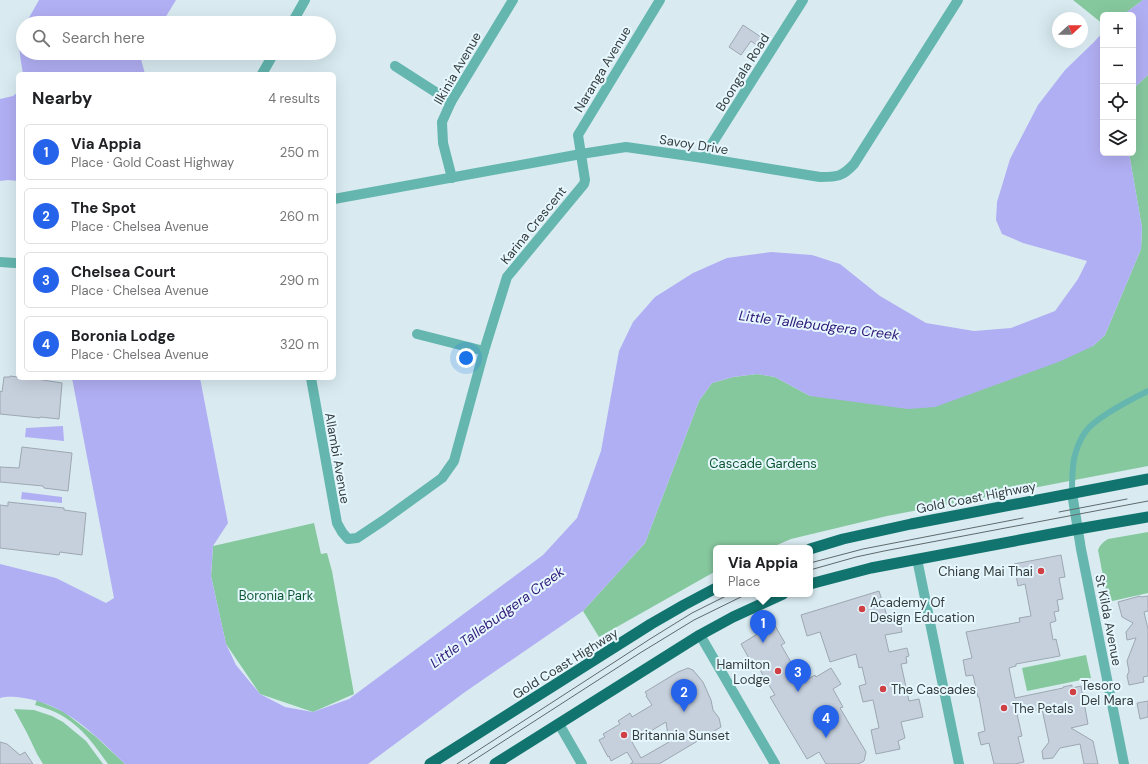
<!DOCTYPE html>
<html lang="en">
<head>
<meta charset="utf-8">
<style>
	:root { --surface:#fff; --page:#f6f6f6; --text:#202124; --muted:#757577; --line:#e0e0e0; --accent:#2563eb }
	body { margin:0; font-family:"DM Sans",sans-serif; background:var(--page); color:var(--text) }
	.controls { position:absolute; right:12px; top:12px; display:grid; overflow:hidden; border-radius:6px; box-shadow:0 4px 16px #0002 }
	.controls button { width:36px; height:36px; display:grid; place-items:center; padding:0; border:0; border-bottom:1px solid var(--line); background:var(--surface); color:var(--text); font:20px sans-serif }
	.compass { position:absolute; left:1052px; top:12px; width:36px; height:36px; border-radius:50%; background:var(--surface); box-shadow:0 4px 16px #0002; rotate:69deg }
	.you { position:absolute; left:466px; top:358px; width:14px; height:14px; margin:-10px; border:3px solid #fff; border-radius:50%; background:#1a73e8; box-shadow:0 0 0 6px #1a73e833 }
	.badge { display:grid; place-items:center; width:26px; height:26px; border-radius:50%; background:var(--accent); color:#fff; font-size:13px; font-weight:700 }
	.pin { position:absolute; translate:-50% -33px; filter:drop-shadow(0 1px 2px #0008) }
	.pin::after { content:''; position:absolute; top:21px; width:14px; height:12px; background:inherit; clip-path:polygon(0 0,100% 0,50% 100%) }
	.popup { position:absolute; left:713px; top:545px; width:100px; height:52px; box-sizing:border-box; display:grid; place-content:center; border-radius:6px; background:var(--surface); filter:drop-shadow(0 1px 3px #0005); font-size:13px; white-space:nowrap; color:var(--muted) }
	.popup b { font-size:15px; color:var(--text) }
	.popup::after { content:''; position:absolute; left:50%; top:100%; margin-left:-8px; border:8px solid transparent; border-top-color:var(--surface) }
	.list { margin:0; padding:0; list-style:none }
	h2 { display:flex; justify-content:space-between; align-items:center; height:52px; margin:0; padding:0 16px; font-size:17px }
	h2 small { font-size:13px; font-weight:400; color:var(--muted) }
	.list li { display:grid; grid-template-columns:26px 1fr auto; gap:12px; align-items:center; box-sizing:border-box; height:56px; margin:0 8px 8px; padding:0 8px; border:1px solid var(--line); border-radius:6px }
	.list b { display:block; font-size:15px; white-space:nowrap }
	.list p { margin:0; font-size:13px; white-space:nowrap; color:var(--muted) }
	.list em { font-size:13px; font-style:normal; color:var(--muted) }
	.icon { flex:none; width:22px; height:22px; fill:none; stroke:currentColor; stroke-width:2; stroke-linecap:round; stroke-linejoin:round }
	.map { position:relative; flex:none; width:1148px; height:764px; overflow:hidden }
	.search { position:absolute; background:var(--surface); box-shadow:0 4px 16px #0002; left:16px; top:16px; width:320px; height:44px; display:flex; align-items:center; gap:10px; box-sizing:border-box; padding:0 14px; border-radius:22px; color:var(--muted); font-size:15px }
	.panel { position:absolute; background:var(--surface); box-shadow:0 4px 16px #0002; left:16px; top:72px; width:320px; height:308px; border-radius:6px }
	.map>svg:first-child { display:block }
	.green { fill:#86c89e }
	.water { fill:#b1aff3 }
	.building { fill:#c6d0dd; stroke:#9da7b3; fill-rule:evenodd }
	.lines { fill:none; stroke-linecap:round; stroke-linejoin:round }
	.service { stroke:#64b6af; stroke-width:6 }
	.minor { stroke:#64b6af; stroke-width:10 }
	.trunk { stroke:#12746e; stroke-width:11 }
	.tram { stroke:#5f696c; stroke-width:1 }
	.poi-dot { fill:#cf3f44; stroke:#e6f8fe; stroke-width:1.5 }
	.labels { text-anchor:middle; stroke-width:4; stroke-linejoin:round; paint-order:stroke }
	.street-label { font-size:13px; fill:#363d3f; stroke:#e6f8fe }
	.park-label { font-size:13px; fill:#105733; stroke:#e6f8fe }
	.poi-label { font-size:13px; fill:#363d3f; stroke:#e6f8fe; text-anchor:start }
	.water-label { font-size:14px; font-style:italic; fill:#301778; stroke:#e6f8fe }
</style>
</head>
<body>
<div class="map">
<svg width="1148" height="764" viewBox="0 0 1148 764">
	<rect width="100%" height="100%" fill="#d9ebf1"/>
	<g class="green">
		<path d="M1073 0H1143L1123 15H1103V24Z"/>
		<path d="M1148 75V466L887 516 791 539 770 548H716V571L599 637 583 611 645 543 699 401 712 383 733 377 757 374 775 377 810 396 1093 346 1105 335 1141 249 1142 228 1129 153H1133V89Z"/>
		<path d="M314 523 321 554 327 553 332 571 354 694 313 712 260 694 226 644 211 576 213 546Z"/>
		<path d="M1148 532V593L1108 602 1098 550C1100 545 1103 542 1108 539Z"/>
		<path d="M1086 655 1091 678 1027 691 1022 668Z"/>
		<path d="M37 700 64 712 95 736 125 764H108C93 743 80 724 55 712 49 709 42 707 35 705Z"/>
		<path d="M14 709 34 710 52 716 63 722 86 741 103 764H43L37 754 27 733Z"/>
	</g>
	<g class="water">
		<path d="M39 0H176L162 23H26Z"/>
		<path d="M1143 0H1148V75L1133 89V15H1123Z"/>
		<path d="M23 28V53H145L141 59 145 74H23C21 59 16 43 23 28Z"/>
		<path d="M1103 32V153H1129L1142 228 1141 249 1105 335 1093 346 1061 361 935 407 908 409 810 396 775 377 757 374 733 377 712 383 699 401 645 543 583 611 465 692 368 764H125C96 736 66 704 24 698 14 697 10 696 0 698V564L56 578 106 603 114 598 72 378H200L228 523 213 546 211 576 226 644 236 665 260 694 285 707 313 712 349 699 543 555 577 518 601 451 619 351 633 322 655 297 693 273 727 258 771 252 812 255 840 264 880 296 926 323 974 331 1011 328 1055 311 1078 279 1087 261 1023 243 1002 234 996 220 997 202 1010 159 1038 105 1065 70 1094 42Z"/>
		<path d="M18 92V181L8 180 0 181V99L13 96Z"/>
		<path d="M63 426 64 441 25 437 26 428Z"/>
		<path d="M22 492 62 497V503L21 499Z"/>
	</g>
	<g class="building">
		<path d="M743 25 764 39 759 47 751 41 741 55 729 47Z"/>
		<path d="M10 376 18 377V378H30L62 383 59 419 40 417V418L0 414V391L2 392 4 377H10Z"/>
		<path d="M22 447 72 453 68 491 44 488 43 486 0 482V467L19 468Z"/>
		<path d="M8 502 64 508V510L86 513 82 555 60 552 59 555 0 548V505L8 506Z"/>
		<path d="M1061 555 1065 577 1059 578 1063 599 1057 600 1059 611 1054 612 1056 621 1050 623 1053 640 1056 639 1060 656 1016 664V666L1009 668 1015 698 1063 688V687L1072 685V688L1081 686 1088 724 1071 728 1093 741 1098 764H1084L1080 744 1060 748 1053 758 1043 759 1042 751 1049 742 1042 709 1017 714 1022 736 1018 737 1024 762 1015 764H994L989 743 981 745 978 733 985 731 979 697H978L973 675 966 676 963 660 972 658 966 632 1020 622 1019 618 1031 616 1025 584 1018 586 1014 564Z"/>
		<path d="M879 591 888 619 899 616 902 632 885 635 889 652 907 648 909 656 906 657 907 663 901 664 909 701 919 699 923 717 901 722 905 738 898 741 900 749 876 754 871 730 879 728 873 700 863 702 859 686 866 684 862 667 859 668 856 654 830 662 820 632 807 636 801 615Z"/>
		<path d="M1140 596 1141 597 1148 596V611L1144 612 1148 629V676L1143 677 1144 682 1129 685 1127 676 1129 671 1127 661 1136 638 1127 640 1126 632 1133 623 1122 617 1118 602Z"/>
		<path d="M774 624 785 643 781 645 802 681 803 682 815 675 816 677 831 668 841 684 833 689 843 707 840 708 866 752 864 761 858 764H826L819 752 807 759 770 697 775 695 754 660 751 662 741 644Z"/>
		<path d="M688 668 693 670 703 682 711 700 713 710 719 718 721 727 659 764H630L633 762 627 752 611 761 609 756 608 757 599 740 605 737 603 734 620 724 618 721 630 713 632 717 652 705 646 696 647 695 645 692 678 672ZM666 722 669 742 641 758 632 742Z"/>
		<path d="M1148 701V717L1140 719 1137 703Z"/>
		<path d="M0 742 7 744 20 755 25 752 33 764H0Z"/>
	</g>
	<g class="lines">
		<path class="service" d="M1072 493C1072 482 1072 470 1074 459 1076 450 1080 439 1086 431 1097 417 1132 399 1148 391"/>
		<g class="minor">
			<path d="M292 23 305 0"/>
			<path d="M395 66 451 102"/>
			<path d="M262 74 274 53"/>
			<path d="M703 158 803 0"/>
			<path d="M452 178 443 143 442 122 451 102 513 0"/>
			<path d="M334 199 581 154 626 147 703 158 820 177C837 177 842 177 854 164L958 0"/>
			<path d="M0 262 15 263"/>
			<path d="M417 334 484 351"/>
			<path d="M311 378 337 523 342 532 348 539 357 538 384 520 442 478 454 461 484 351 507 277 584 184 585 180 578 135 660 0"/>
			<path d="M1072 493 1081 549 1124 764"/>
			<path d="M917 559 959 764"/>
			<path d="M700 635 775 764"/>
			<path d="M559 724 582 764"/>
		</g>
		<g class="trunk">
			<path d="M810 549 843 539 911 524 1148 479"/>
			<path d="M810 584 871 568 1078 529 1148 517"/>
			<path d="M430 764 651 624 684 605 716 588"/>
			<path d="M495 764 700 635 733 617 783 594"/>
		</g>
		<g class="tram">
			<path d="M1059 512 1127 499"/>
			<path d="M810 563 863 549 1023 518"/>
			<path d="M810 570 856 557 884 551 1148 501"/>
			<path d="M457 764 650 639 692 613 730 594"/>
			<path d="M468 764 640 653 694 620 747 594"/>
		</g>
	</g>
	<g class="poi-dot">
		<circle cx="1041" cy="571" r="4"/>
		<circle cx="862" cy="609" r="4"/>
		<circle cx="778" cy="671" r="4"/>
		<circle cx="883" cy="689" r="4"/>
		<circle cx="1073" cy="692" r="4"/>
		<circle cx="1004" cy="708" r="4"/>
		<circle cx="624" cy="735" r="4"/>
	</g>
	<g class="labels">
		<g class="street-label">
			<text transform="translate(457 68) rotate(-60)" y="5">Ilkinia Avenue</text>
			<text transform="translate(602 69) rotate(-59)" y="5">Naranga Avenue</text>
			<text transform="translate(742 72) rotate(-58)" y="5">Boongala Road</text>
			<text transform="translate(694 144) rotate(9)" y="5">Savoy Drive</text>
			<text transform="translate(533 225) rotate(-51)" y="5">Karina Crescent</text>
			<text transform="translate(338 458) rotate(80)" y="5">Allambi Avenue</text>
			<text transform="translate(976 497) rotate(-11)" y="5">Gold Coast Highway</text>
			<text transform="translate(1109 620) rotate(79)" y="5">St Kilda Avenue</text>
			<text transform="translate(565 663) rotate(-32)" y="5">Gold Coast Highway</text>
		</g>
		<g class="park-label">
			<text x="763" y="468">Cascade Gardens</text>
			<text x="276" y="600">Boronia Park</text>
		</g>
		<g class="poi-label">
			<text x="1033" y="576" text-anchor="end">Chiang Mai Thai</text>
			<text x="870" y="607">Academy Of<tspan x="870" dy="15">Design Education</tspan></text>
			<text x="770" y="669" text-anchor="end">Hamilton<tspan x="770" dy="15">Lodge</tspan></text>
			<text x="1081" y="690">Tesoro<tspan x="1081" dy="15">Del Mara</tspan></text>
			<text x="891" y="694">The Cascades</text>
			<text x="1012" y="713">The Petals</text>
			<text x="632" y="740">Britannia Sunset</text>
		</g>
		<g class="water-label">
			<text transform="translate(819 325) rotate(7)" y="5">Little Tallebudgera Creek</text>
			<text transform="translate(497 617) rotate(-36)" y="5">Little Tallebudgera Creek</text>
		</g>
	</g>
</svg>
<div class="controls">
<button>+</button>
<button>−</button>
<button><svg class="icon" aria-label="locate" viewBox="0 0 24 24"><circle cx="12" cy="12" r="6"/><path d="M12 2v4M12 18v4M2 12h4M18 12h4"/></svg></button>
<button><svg class="icon" aria-label="layers" viewBox="0 0 24 24"><path d="M12 4l9 5-9 5-9-5zM3 14l9 5 9-5"/></svg></button>
</div>
<svg class="compass" viewBox="-18 -18 36 36"><path d="M0-13l5 13h-10z" fill="#e53935"/><path d="M0 13l5-13h-10z" fill="#757577"/></svg>
<div class="you"></div>
<div class="pin badge" style="left:763px;top:643px">1</div>
<div class="popup"><b>Via Appia</b>Place</div>
<div class="pin badge" style="left:684px;top:712px">2</div>
<div class="pin badge" style="left:798px;top:692px">3</div>
<div class="pin badge" style="left:826px;top:738px">4</div>
<div class="search"><svg class="icon" aria-label="search" viewBox="0 0 24 24"><circle cx="10" cy="10" r="6"/><path d="M15 15l6 6"/></svg>Search here</div>
<section class="panel">
<h2>Nearby<small>4 results</small></h2>
<ul class="list">
<li><span class="badge">1</span><div><b>Via Appia</b><p>Place · Gold Coast Highway</p></div><em>250 m</em></li>
<li><span class="badge">2</span><div><b>The Spot</b><p>Place · Chelsea Avenue</p></div><em>260 m</em></li>
<li><span class="badge">3</span><div><b>Chelsea Court</b><p>Place · Chelsea Avenue</p></div><em>290 m</em></li>
<li><span class="badge">4</span><div><b>Boronia Lodge</b><p>Place · Chelsea Avenue</p></div><em>320 m</em></li>
</ul>
</section>
</div>
</body>
</html>
